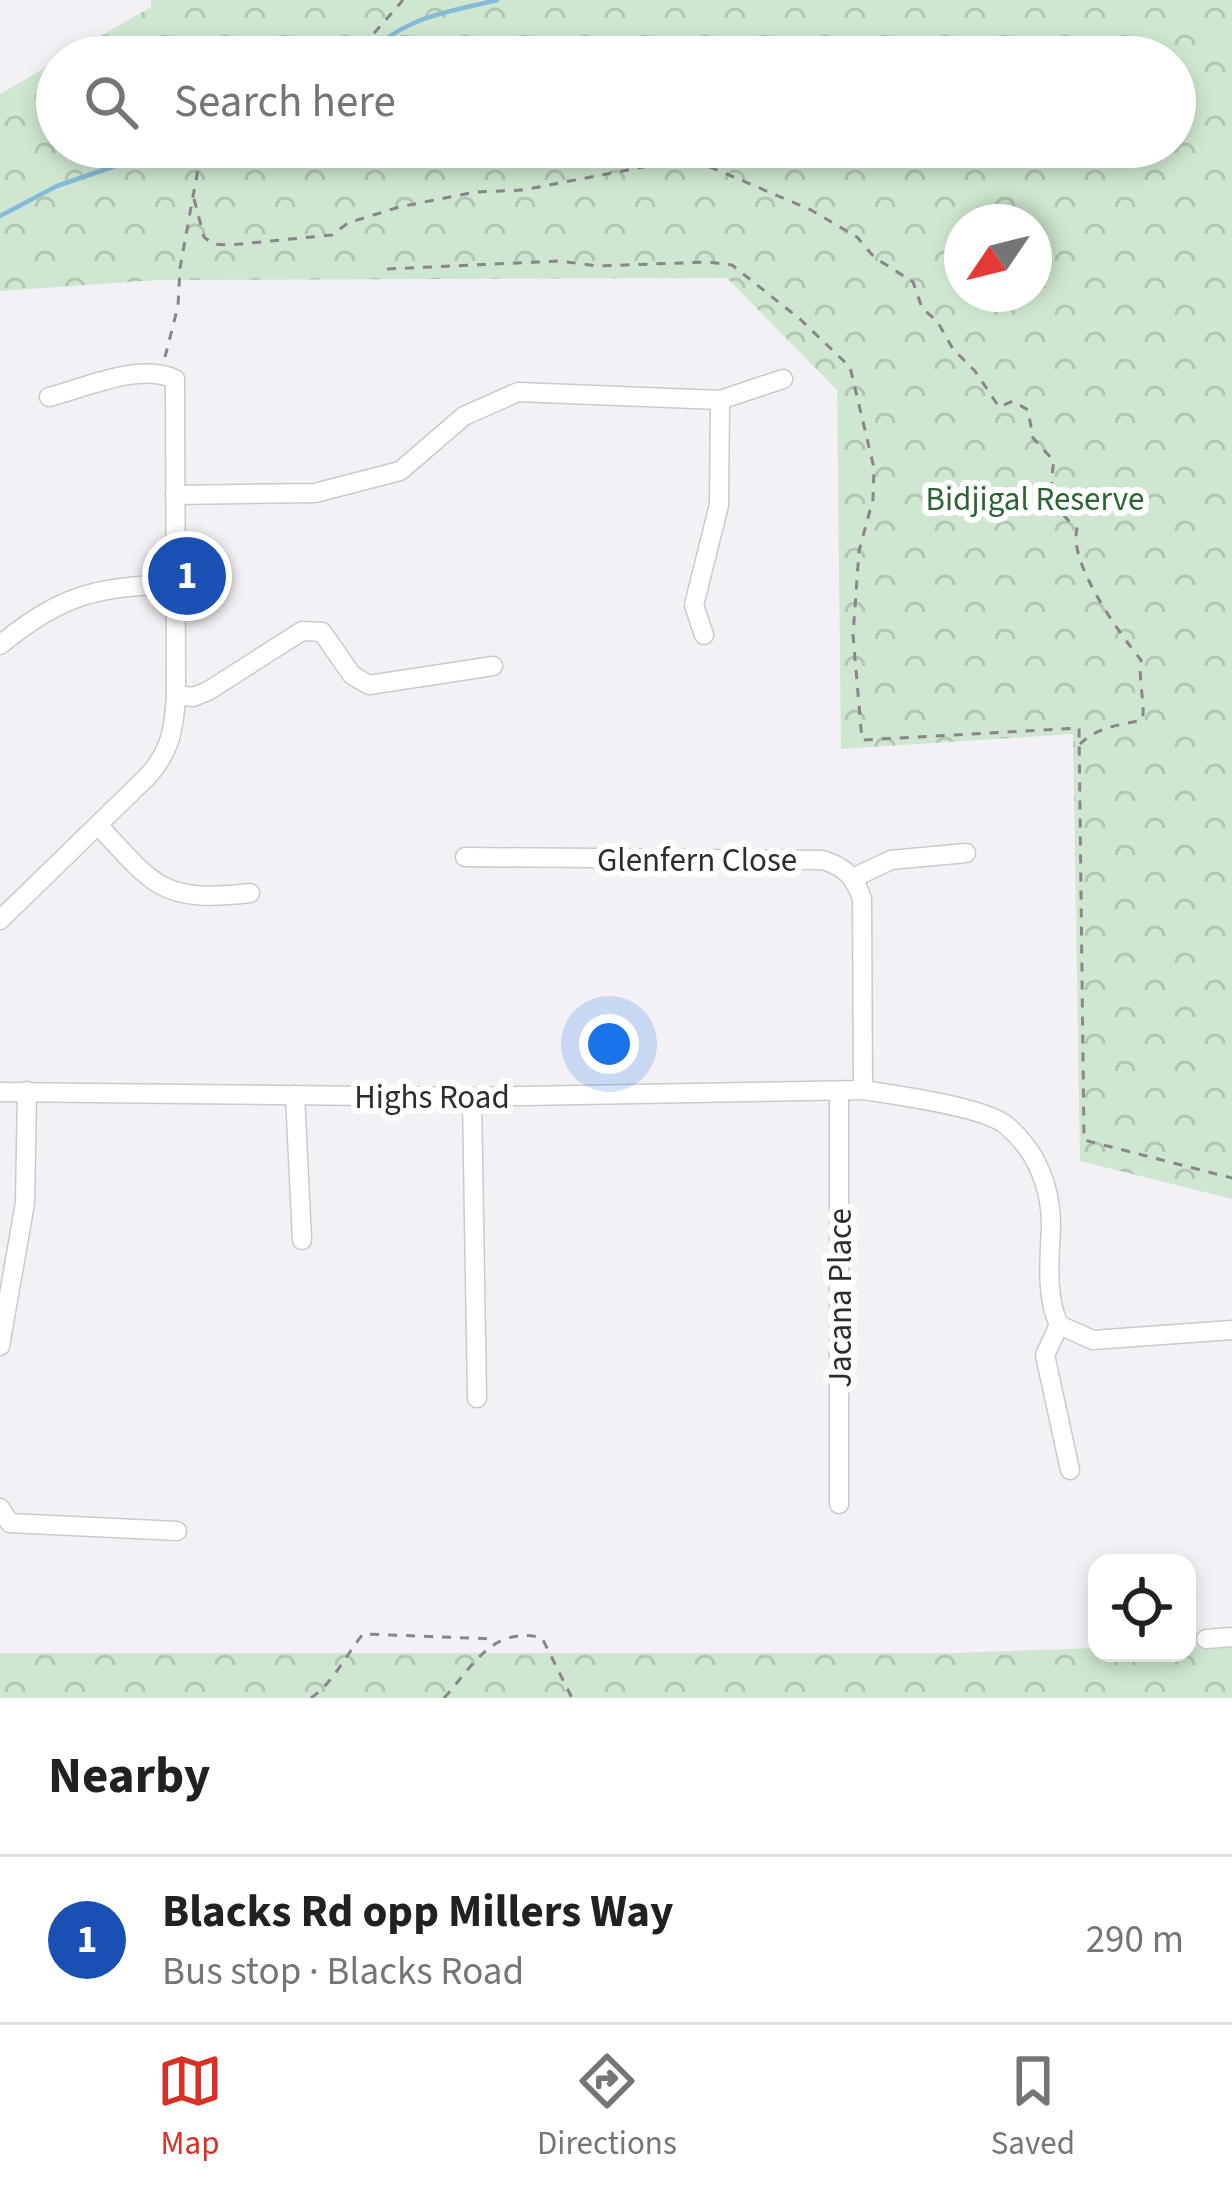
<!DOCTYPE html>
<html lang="en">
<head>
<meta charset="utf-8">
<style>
	:root { --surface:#fff; --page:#f6f6f6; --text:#202124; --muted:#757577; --line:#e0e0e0; --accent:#d93025 }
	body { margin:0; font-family:"Source Sans 3",sans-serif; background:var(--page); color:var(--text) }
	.controls { position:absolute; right:36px; bottom:36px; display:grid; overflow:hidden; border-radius:24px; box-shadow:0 6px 18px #0003 }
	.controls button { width:108px; height:108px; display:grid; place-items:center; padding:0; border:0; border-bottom:3px solid var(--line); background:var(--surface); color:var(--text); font:60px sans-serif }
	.compass { position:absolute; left:944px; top:204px; width:108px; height:108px; border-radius:50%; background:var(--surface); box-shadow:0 6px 18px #0003; rotate:235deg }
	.you { position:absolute; left:609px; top:1044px; width:42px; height:42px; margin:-30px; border:9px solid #fff; border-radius:50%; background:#1a73e8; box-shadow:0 0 0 18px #1a73e833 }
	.badge { display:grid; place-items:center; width:78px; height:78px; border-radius:50%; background:var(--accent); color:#fff; font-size:39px; font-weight:700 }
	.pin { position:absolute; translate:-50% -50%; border:6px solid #fff; box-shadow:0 3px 12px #0006 }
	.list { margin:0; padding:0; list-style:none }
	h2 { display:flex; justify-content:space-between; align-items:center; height:156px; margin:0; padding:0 48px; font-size:51px }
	h2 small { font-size:39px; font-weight:400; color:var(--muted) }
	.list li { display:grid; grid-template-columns:78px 1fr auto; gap:36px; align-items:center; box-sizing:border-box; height:168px; padding:0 48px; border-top:3px solid var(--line) }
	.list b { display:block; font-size:45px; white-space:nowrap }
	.list p { margin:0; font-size:39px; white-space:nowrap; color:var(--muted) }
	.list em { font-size:39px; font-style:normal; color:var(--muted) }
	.icon { flex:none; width:66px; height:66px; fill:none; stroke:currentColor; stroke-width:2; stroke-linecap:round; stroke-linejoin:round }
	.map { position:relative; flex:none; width:1232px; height:1698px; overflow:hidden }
	.search { position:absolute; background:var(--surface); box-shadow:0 6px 18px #0003; left:36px; right:36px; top:36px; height:132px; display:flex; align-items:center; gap:30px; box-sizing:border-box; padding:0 42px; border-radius:66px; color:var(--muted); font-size:45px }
	.sheet { height:324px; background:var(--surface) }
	nav { display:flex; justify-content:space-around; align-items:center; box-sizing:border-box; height:168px; border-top:3px solid var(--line); background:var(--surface); font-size:33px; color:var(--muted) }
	nav a { display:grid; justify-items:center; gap:6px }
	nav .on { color:var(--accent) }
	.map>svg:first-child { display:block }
	.forest { fill:url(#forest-crowns); fill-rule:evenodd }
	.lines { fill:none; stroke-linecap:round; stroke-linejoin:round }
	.stream { stroke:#87bad7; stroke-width:4.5 }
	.minor-casing { stroke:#cbc9cd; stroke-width:21 }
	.path { stroke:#888689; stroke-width:3; stroke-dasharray:9 9; stroke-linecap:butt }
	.minor { stroke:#fff; stroke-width:18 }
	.labels { text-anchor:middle; stroke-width:12; stroke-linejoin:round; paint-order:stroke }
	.park-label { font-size:33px; fill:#2b6433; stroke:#fff }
	.street-label { font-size:33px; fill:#2e2d2e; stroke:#fff }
</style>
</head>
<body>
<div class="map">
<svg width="1232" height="1698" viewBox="0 0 1232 1698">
	<defs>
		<pattern id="forest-crowns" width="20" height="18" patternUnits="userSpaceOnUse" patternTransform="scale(3)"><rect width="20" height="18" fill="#cfe7d0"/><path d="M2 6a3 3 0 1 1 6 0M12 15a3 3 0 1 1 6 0" fill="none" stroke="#b2c6b3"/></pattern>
	</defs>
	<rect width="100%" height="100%" fill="#f4f1f6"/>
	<g class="forest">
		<path d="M151 0H1232V1199L1080 1161 1073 734 841 749 837 390 727 278 159 280 0 291V94L57 61V147H1175V57H64L151 7ZM962 222H1034V294H962Z"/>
		<path d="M1232 1645V1698H0V1653H953L1097 1648V1653H1187V1646Z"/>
	</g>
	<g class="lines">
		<g class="stream">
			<path d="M366 57C404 16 445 13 497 0"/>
			<path d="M0 216 57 186 170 147"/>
		</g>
		<defs>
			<g id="minor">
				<path d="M175 495 315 493 400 471 464 416 518 392 720 400 783 379"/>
				<path d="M704 635 694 605 719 505 720 400"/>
				<path d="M0 645C62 594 96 587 175 584"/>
				<path d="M176 695 193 697 208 691 302 631 322 632 352 675 369 685 493 666"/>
				<path d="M98 825C155 886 161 903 250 893"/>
				<path d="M465 857 823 860C845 867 855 877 862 899L863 1090"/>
				<path d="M853 878 891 860 966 853"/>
				<path d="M0 920 148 776C171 750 174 729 176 695L175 379C139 362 85 388 49 397"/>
				<path d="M839 1091V1504"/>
				<path d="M0 1092 472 1097 863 1090C895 1095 986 1107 1007 1126 1037 1151 1051 1188 1051 1225 1050 1258 1045 1295 1059 1325L1093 1340 1232 1330"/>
				<path d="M295 1095 302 1240"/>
				<path d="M472 1097 477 1398"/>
				<path d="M1059 1325 1045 1355 1070 1470"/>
				<path d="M0 1346 25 1203 27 1091"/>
				<path d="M0 1508 10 1523 177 1531"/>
				<path d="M1206 1639 1232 1637"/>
			</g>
		</defs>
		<use href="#minor" class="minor-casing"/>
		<g class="path">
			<path d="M347 57 370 38 403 0"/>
			<path d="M194 199 204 237 213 244 230 245 332 235 348 223 399 207 475 192 523 190 659 164 708 166 811 210 857 237 874 257 913 282 922 308 937 321 953 349 975 371 999 407 1013 401 1028 410 1033 438 1054 461C1048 497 1052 505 1077 529 1068 562 1119 633 1141 660 1138 680 1146 709 1142 720 1117 726 1099 726 1080 744"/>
			<path d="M387 269 560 261 597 266 708 262 732 265 801 320 850 367 874 468 873 499 859 551 853 635 862 740 1079 728 1084 1140 1232 1178"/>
			<path d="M165 357 178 306 180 268 202 147"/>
			<path d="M311 1698C333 1683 346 1655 363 1634L496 1639"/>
			<path d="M444 1698C473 1666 493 1625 542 1638L572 1698"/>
		</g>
		<use href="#minor" class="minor"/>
	</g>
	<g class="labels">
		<g class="park-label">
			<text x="1035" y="510">Bidjigal Reserve</text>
		</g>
		<g class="street-label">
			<text x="697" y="871">Glenfern Close</text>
			<text x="432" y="1108">Highs Road</text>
			<text transform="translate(839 1298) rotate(-90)" y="12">Jacana Place</text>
		</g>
	</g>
</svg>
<div class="controls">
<button><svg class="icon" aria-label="locate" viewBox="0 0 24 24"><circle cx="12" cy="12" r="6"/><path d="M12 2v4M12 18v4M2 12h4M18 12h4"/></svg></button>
</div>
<svg class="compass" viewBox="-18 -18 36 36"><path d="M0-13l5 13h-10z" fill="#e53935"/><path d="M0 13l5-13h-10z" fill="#757577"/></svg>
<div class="you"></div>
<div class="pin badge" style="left:187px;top:576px;background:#1a4fb4">1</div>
<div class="search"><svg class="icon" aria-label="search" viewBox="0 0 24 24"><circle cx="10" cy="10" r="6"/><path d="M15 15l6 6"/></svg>Search here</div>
</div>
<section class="sheet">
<h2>Nearby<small></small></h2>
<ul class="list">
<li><span class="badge" style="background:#1a4fb4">1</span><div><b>Blacks Rd opp Millers Way</b><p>Bus stop · Blacks Road</p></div><em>290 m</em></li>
</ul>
</section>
<nav>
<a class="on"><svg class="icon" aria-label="map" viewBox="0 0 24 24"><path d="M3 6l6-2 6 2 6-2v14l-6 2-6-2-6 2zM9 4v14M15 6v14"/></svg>Map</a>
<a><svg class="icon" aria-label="directions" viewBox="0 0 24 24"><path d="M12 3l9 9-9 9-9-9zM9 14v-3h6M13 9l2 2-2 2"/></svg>Directions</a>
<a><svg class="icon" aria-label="saved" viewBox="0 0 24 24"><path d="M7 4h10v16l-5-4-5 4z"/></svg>Saved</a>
</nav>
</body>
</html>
